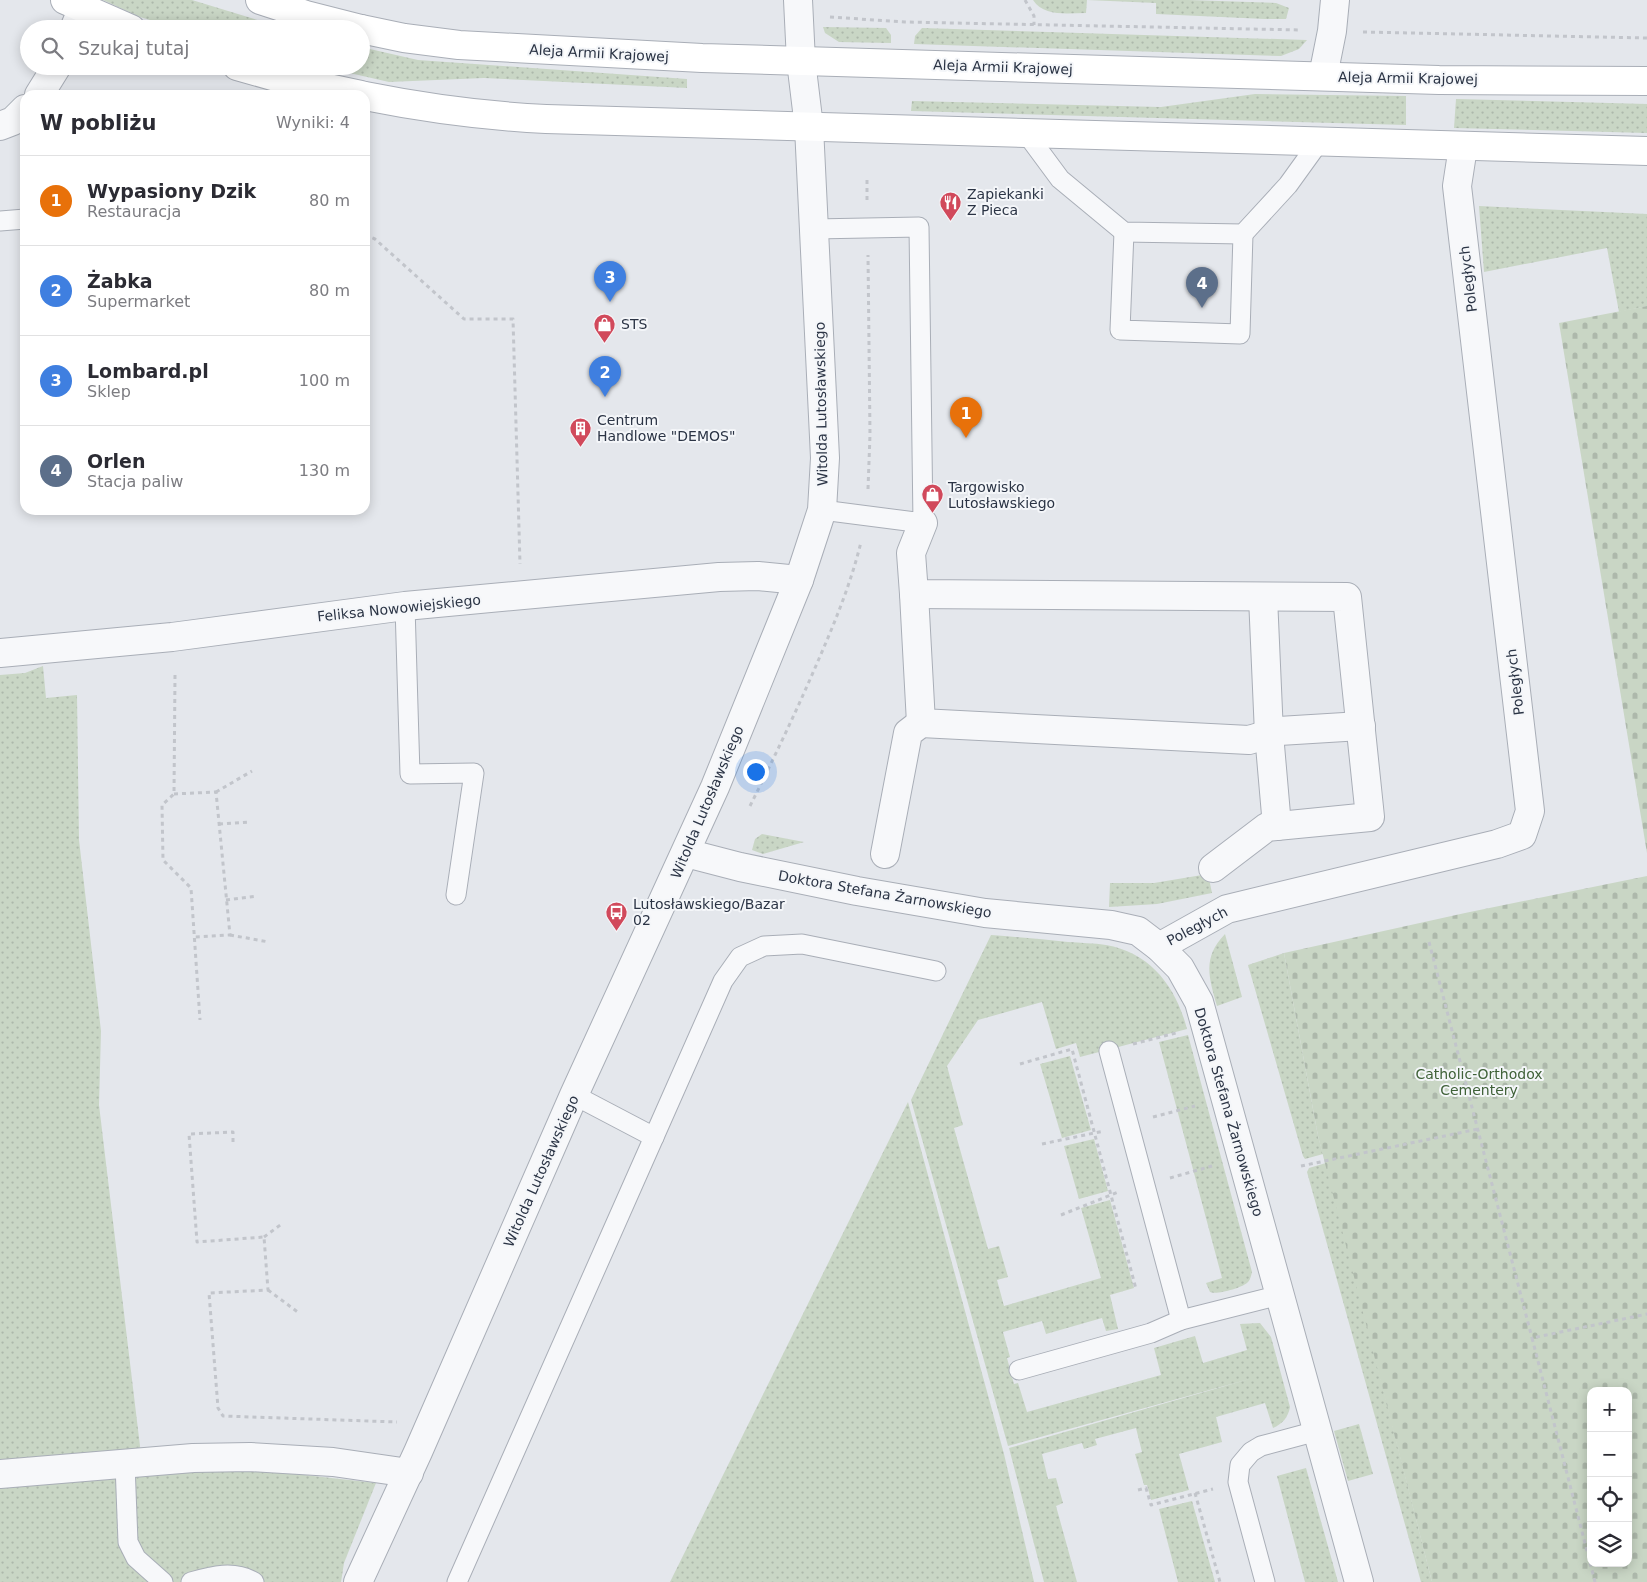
<!DOCTYPE html>
<html lang="pl">
<head>
<meta charset="utf-8">
<style>
	:root { --surface:#fff; --page:#f2f2f3; --text:#2b2b33; --muted:#7c7c81; --line:#e1e1e2; --accent:#2563eb }
	body { margin:0; font-family:"DejaVu Sans",sans-serif; background:var(--page); color:var(--text) }
	.controls { position:absolute; right:15px; bottom:15px; display:grid; overflow:hidden; border-radius:10px; box-shadow:0 2px 12px #0003 }
	.controls button { width:45px; height:45px; display:grid; place-items:center; padding:0; border:0; border-bottom:1px solid var(--line); background:var(--surface); color:var(--text); font:25px sans-serif }
	.you { position:absolute; left:755px; top:771px; width:18px; height:18px; margin:-12px; border:4px solid #fff; border-radius:50%; background:#1a73e8; box-shadow:0 0 0 8px #1a73e833 }
	.badge { display:grid; place-items:center; width:32px; height:32px; border-radius:50%; background:var(--accent); color:#fff; font-size:16px; font-weight:700 }
	.pin { position:absolute; translate:-50% -41px; filter:drop-shadow(0 1px 2px #0008) }
	.pin::after { content:''; position:absolute; top:26px; width:18px; height:15px; background:inherit; clip-path:polygon(0 0,100% 0,50% 100%) }
	.list { margin:0; padding:0; list-style:none }
	h2 { display:flex; justify-content:space-between; align-items:center; height:65px; margin:0; padding:0 20px; font-size:21px }
	h2 small { font-size:16px; font-weight:400; color:var(--muted) }
	.list li { display:grid; grid-template-columns:32px 1fr auto; gap:15px; align-items:center; box-sizing:border-box; height:90px; padding:0 20px; border-top:1px solid var(--line) }
	.list b { display:block; font-size:19px; white-space:nowrap }
	.list p { margin:0; font-size:16px; white-space:nowrap; color:var(--muted) }
	.list em { font-size:16px; font-style:normal; color:var(--muted) }
	.icon { flex:none; width:28px; height:28px; fill:none; stroke:currentColor; stroke-width:2; stroke-linecap:round; stroke-linejoin:round }
	.map { position:relative; flex:none; width:1647px; height:1582px; overflow:hidden }
	.search { position:absolute; background:var(--surface); box-shadow:0 2px 12px #0003; left:20px; top:20px; width:350px; height:55px; display:flex; align-items:center; gap:12px; box-sizing:border-box; padding:0 18px; border-radius:28px; color:var(--muted); font-size:19px }
	.panel { position:absolute; background:var(--surface); box-shadow:0 2px 12px #0003; left:20px; top:90px; width:350px; height:425px; border-radius:15px }
	.map>svg:first-child { display:block }
	.grass { fill:url(#grass-dots) }
	.cemetery { fill:url(#cemetery-stones); fill-rule:evenodd }
	.lines { fill:none; stroke-linecap:round; stroke-linejoin:round }
	.service-casing { stroke:#a9aeb7; stroke-width:21 }
	.pedestrian-casing { stroke:#a9aeb7; stroke-width:30 }
	.minor-casing { stroke:#a9aeb7; stroke-width:30 }
	.tertiary-casing { stroke:#a9aeb7; stroke-width:30 }
	.secondary-casing { stroke:#a9aeb7; stroke-width:30 }
	.path { stroke:#c2c5cb; stroke-width:3; stroke-dasharray:4 4; stroke-linecap:butt }
	.service { stroke:#f7f8fa; stroke-width:19 }
	.pedestrian { stroke:#f7f8fa; stroke-width:28 }
	.minor { stroke:#f7f8fa; stroke-width:28 }
	.tertiary { stroke:#f7f8fa; stroke-width:28 }
	.secondary { stroke:#fff; stroke-width:28 }
	.labels { text-anchor:middle; stroke-width:4; stroke-linejoin:round; paint-order:stroke }
	.street-label { font-size:14px; fill:#2b3445; stroke:#f4f6f9 }
	.poi-label { font-size:14px; fill:#2b3445; stroke:#f4f6f9; text-anchor:start }
	.park-label { font-size:14px; fill:#3f6138; stroke:#f4f6f9 }
</style>
</head>
<body>
<div class="map">
<svg width="1647" height="1582" viewBox="0 0 1647 1582">
	<defs>
		<pattern id="grass-dots" width="8" height="8" patternUnits="userSpaceOnUse" patternTransform="scale(1.25)"><rect width="8" height="8" fill="#c9d6c5"/><path d="M2 2h.1M6 6h.1" fill="none" stroke="#adb8ab" stroke-width="1.8" stroke-linecap="round"/></pattern>
		<pattern id="cemetery-stones" width="16" height="16" patternUnits="userSpaceOnUse" patternTransform="scale(1.25)"><rect width="16" height="16" fill="#c9d6c5"/><path d="M2 7V4a2 2 0 0 1 4 0v3zM10 15v-3a2 2 0 0 1 4 0v3z" fill="#adb8ab"/></pattern>
	</defs>
	<rect width="100%" height="100%" fill="#e4e7ec"/>
	<g class="grass">
		<path d="M103 0H192L287 29H180L140 17Z"/>
		<path d="M1033 0H1188L1276 3 1289 8 1286 19H1265L1156 14V3L1087 0 1086 13C1067 13 1044 17 1033 0Z"/>
		<path d="M823 27 886 28 891 35V43L839 42 825 33Z"/>
		<path d="M922 28 1307 40 1299 49 1281 56 914 44 915 36Z"/>
		<path d="M361 47 418 60 687 79V88L484 78 389 82 319 66H361Z"/>
		<path d="M1255 94 1406 96V125L911 111 912 101 1161 107Z"/>
		<path d="M1456 99 1647 104V133L1454 128Z"/>
		<path d="M1479 206 1647 214V306L1619 312 1607 248 1484 272Z"/>
		<path d="M43 666 46 698 77 695 79 840 101 1031 99 1105 143 1471H269L376 1483 344 1563 341 1582H0V675L25 673Z"/>
		<path d="M762 834 804 842 763 854 752 850 755 839Z"/>
		<path d="M1208 874 1212 893 1157 904 1109 907 1110 883H1154Z"/>
		<path d="M1225 934 1242 997 1217 1006C1209 977 1202 958 1225 934Z"/>
		<path d="M991 935C1016 937 1042 939 1068 942 1080 943 1094 943 1106 945 1151 953 1176 987 1187 1029L1080 1057 1076 1043 1056 1049 1042 1002 978 1020 947 1066 963 1125 954 1128 988 1249 999 1246 1008 1277 997 1280 1004 1306 1101 1278 1081 1208 1110 1200 1134 1288 1110 1295 1118 1329 1106 1331 1102 1318 1046 1334 1042 1321 1003 1332 1010 1357 1007 1358 1014 1384 1018 1383 1027 1412 1161 1375 1154 1348 1195 1336 1203 1363 1247 1350 1240 1324 1260 1323 1271 1337 1290 1407C1288 1418 1282 1424 1273 1428L1265 1403 1216 1417 1222 1442 1179 1454 1189 1490 1151 1500 1147 1485H1144L1135 1454 1142 1452 1136 1428 1095 1439 1097 1445 1084 1449 1082 1443 1042 1454 1048 1479 1056 1478 1063 1503 1056 1506 1077 1582H1044L1009 1448 1253 1378 1008 1446 911 1100Z"/>
		<path d="M1284 953 1318 1136 1323 1154 1305 1159 1303 1156 1248 965Z"/>
		<path d="M1188 1035 1252 1272C1251 1276 1250 1281 1247 1283 1241 1288 1217 1295 1210 1292L1206 1283 1222 1278 1159 1042Z"/>
		<path d="M1070 1056 1091 1130 1062 1138 1040 1064Z"/>
		<path d="M908 1102 1004 1454 1034 1582H670Z"/>
		<path d="M1094 1139 1108 1191 1079 1199 1064 1146Z"/>
		<path d="M1326 1163 1432 1582H1421L1307 1172 1309 1168Z"/>
		<path d="M1359 1424 1373 1474 1348 1481 1334 1431Z"/>
		<path d="M1306 1468 1338 1582H1305L1277 1476Z"/>
		<path d="M1192 1501 1215 1582H1178L1159 1509Z"/>
	</g>
	<g class="cemetery">
		<path d="M1647 306V853L1559 323Z"/>
		<path d="M1647 876V1582H1432L1318 1136 1284 953 1465 913ZM1591 1391H1628V1563H1591Z"/>
	</g>
	<g class="lines">
		<defs>
			<g id="service">
				<path d="M1026 133 1060 179 1124 232 1243 234 1288 185 1319 142"/>
				<path d="M0 221 25 219"/>
				<path d="M814 229 919 227 923 523 822 510"/>
				<path d="M1124 232 1120 330 1240 334 1243 234"/>
				<path d="M405 606 410 774 474 773 456 895"/>
				<path d="M1109 1051 1181 1320 1280 1295"/>
				<path d="M574 1095 654 1137 723 981 740 957 764 946 802 944 936 971"/>
				<path d="M1019 1370 1151 1333 1181 1320"/>
				<path d="M125 1464 128 1542 136 1558 163 1582"/>
				<path d="M191 1582C212 1576 234 1570 254 1582"/>
				<path d="M457 1582 654 1137"/>
				<path d="M1265 1582 1238 1482 1240 1465 1251 1452 1261 1446 1317 1431"/>
			</g>
			<g id="pedestrian">
				<path d="M923 523 911 553 914 594 1347 597 1370 817 1267 827 1213 868"/>
				<path d="M914 594 921 723 1249 740 1279 731 1361 726"/>
				<path d="M1263 597 1269 734 1277 826"/>
				<path d="M885 854 908 733 921 723"/>
			</g>
			<g id="minor">
				<path d="M74 29 83 8"/>
				<path d="M1323 76 1332 31 1335 0"/>
				<path d="M39 95 57 66"/>
				<path d="M0 126 13 121 25 109"/>
				<path d="M0 653 172 637 405 606 719 577 758 576 799 580"/>
				<path d="M686 853 740 867 857 891 985 913 1111 925 1138 931 1159 947 1180 968 1199 1002 1359 1582"/>
				<path d="M1159 947 1227 909 1497 844 1522 835 1530 811 1457 186 1463 147"/>
				<path d="M0 1474 193 1458 250 1457 333 1462 409 1473"/>
			</g>
			<path id="tertiary" d="M358 1582 418 1452 574 1095 715 787 799 580 822 510 825 458 823 416 809 127 801 61 798 0"/>
			<g id="secondary">
				<path d="M65 0 131 29"/>
				<path d="M260 0 306 15 361 29"/>
				<path d="M361 29 404 38 459 45 702 58 1439 80 1647 81"/>
				<path d="M237 66 276 77 361 95"/>
				<path d="M365 96C425 108 485 116 546 119L1647 151"/>
			</g>
		</defs>
		<use href="#service" class="service-casing"/>
		<use href="#pedestrian" class="pedestrian-casing"/>
		<use href="#minor" class="minor-casing"/>
		<use href="#tertiary" class="tertiary-casing"/>
		<use href="#secondary" class="secondary-casing"/>
		<g class="path">
			<path d="M1025 0 1034 16V25"/>
			<path d="M830 17 905 22 1301 30"/>
			<path d="M1363 32 1647 38"/>
			<path d="M867 180V202"/>
			<path d="M365 235 375 239 464 319H513L520 564"/>
			<path d="M868 489 870 435 868 255"/>
			<path d="M175 675 174 794 162 805 163 860 191 888 200 1020"/>
			<path d="M216 792 252 771"/>
			<path d="M174 794 216 792 230 935 194 937"/>
			<path d="M750 806C774 758 797 710 818 661 835 622 851 583 861 542"/>
			<path d="M219 824 249 822"/>
			<path d="M226 900 257 896"/>
			<path d="M230 935 269 942"/>
			<path d="M1429 942 1532 1338"/>
			<path d="M1133 1044 1176 1033"/>
			<path d="M1020 1064 1072 1049 1136 1289"/>
			<path d="M1153 1117 1195 1106"/>
			<path d="M233 1142V1132L189 1134 197 1242 264 1237 268 1290 209 1293 218 1408 223 1416 397 1422"/>
			<path d="M1042 1144 1104 1131"/>
			<path d="M1301 1166 1478 1129"/>
			<path d="M1170 1178 1212 1166"/>
			<path d="M1061 1215 1118 1192"/>
			<path d="M264 1237 283 1223"/>
			<path d="M268 1290 299 1313"/>
			<path d="M1138 1490 1146 1488 1151 1505 1213 1489"/>
			<path d="M1195 1493 1220 1582"/>
			<path d="M1595 1582 1532 1338 1647 1314"/>
		</g>
		<use href="#service" class="service"/>
		<use href="#pedestrian" class="pedestrian"/>
		<use href="#minor" class="minor"/>
		<use href="#tertiary" class="tertiary"/>
		<use href="#secondary" class="secondary"/>
	</g>
	<defs>
		<symbol id="restaurant-pin" viewBox="-11 -11 22 30"><path d="M0 17L-7.5 6A9.5 9.5 0 1 1 7.5 6Z" fill="#d1495b" stroke="#f4f6f9"/><path d="M-5-6h1v4h1v-4h1v4h1v-4h1v5L-1.5 .5V6h-2V.5L-5-1ZM5-6V6H3V1.5H1.5Q1.5-4 5-6Z" fill="#fff"/></symbol>
		<symbol id="shop-pin" viewBox="-11 -11 22 30"><path d="M0 17L-7.5 6A9.5 9.5 0 1 1 7.5 6Z" fill="#d1495b" stroke="#f4f6f9"/><path d="M-5-2.5h2.3a2.7 3.5 0 0 1 5.4 0H5L5.5 6h-11ZM-1.5-2.5h3a1.5 2.3 0 0 0-3 0Z" fill="#fff"/></symbol>
		<symbol id="building-pin" viewBox="-11 -11 22 30"><path d="M0 17L-7.5 6A9.5 9.5 0 1 1 7.5 6Z" fill="#d1495b" stroke="#f4f6f9"/><path d="M-4-6H4V6H1V3H-1V6H-4ZM-2.5-4.3h1.7v1.8h-1.7ZM.8-4.3h1.7v1.8H.8ZM-2.5-1h1.7V.8h-1.7ZM.8-1h1.7V.8H.8Z" fill="#fff"/></symbol>
		<symbol id="bus-pin" viewBox="-11 -11 22 30"><path d="M0 17L-7.5 6A9.5 9.5 0 1 1 7.5 6Z" fill="#d1495b" stroke="#f4f6f9"/><path d="M-5-6H5V4H4V6H2V4H-2V6H-4V4H-5ZM-3.5-4V0h7V-4ZM-3.5 1.2v1.5H-2V1.2ZM2 1.2v1.5H3.5V1.2Z" fill="#fff"/></symbol>
	</defs>
	<g fill-rule="evenodd">
		<use href="#restaurant-pin" x="938" y="190" width="25" height="34"/>
		<use href="#shop-pin" x="592" y="312" width="25" height="34"/>
		<use href="#building-pin" x="568" y="416" width="25" height="34"/>
		<use href="#shop-pin" x="920" y="482" width="25" height="34"/>
		<use href="#bus-pin" x="604" y="900" width="25" height="34"/>
	</g>
	<g class="labels">
		<g class="street-label">
			<text transform="translate(599 53) rotate(3)" y="5">Aleja Armii Krajowej</text>
			<text transform="translate(1003 67) rotate(2)" y="5">Aleja Armii Krajowej</text>
			<text transform="translate(1408 78) rotate(1)" y="5">Aleja Armii Krajowej</text>
			<text transform="translate(1468 279) rotate(-97)" y="5">Poległych</text>
			<text transform="translate(821 404) rotate(-91)" y="5">Witolda Lutosławskiego</text>
			<text transform="translate(399 608) rotate(-6)" y="5">Feliksa Nowowiejskiego</text>
			<text transform="translate(1515 682) rotate(-97)" y="5">Poległych</text>
			<text transform="translate(707 802) rotate(-67)" y="5">Witolda Lutosławskiego</text>
			<text transform="translate(885 894) rotate(10)" y="5">Doktora Stefana Żarnowskiego</text>
			<text transform="translate(1197 926) rotate(-28)" y="5">Poległych</text>
			<text transform="translate(1229 1112) rotate(74)" y="5">Doktora Stefana Żarnowskiego</text>
			<text transform="translate(541 1171) rotate(-66)" y="5">Witolda Lutosławskiego</text>
		</g>
		<g class="poi-label">
			<text x="967" y="199">Zapiekanki<tspan x="967" dy="16">Z Pieca</tspan></text>
			<text x="621" y="329">STS</text>
			<text x="597" y="425">Centrum<tspan x="597" dy="16">Handlowe "DEMOS"</tspan></text>
			<text x="948" y="492">Targowisko<tspan x="948" dy="16">Lutosławskiego</tspan></text>
			<text x="633" y="909">Lutosławskiego/Bazar<tspan x="633" dy="16">02</tspan></text>
		</g>
		<g class="park-label">
			<text x="1479" y="1079">Catholic-Orthodox<tspan x="1479" dy="16">Cementery</tspan></text>
		</g>
	</g>
</svg>
<div class="controls">
<button>+</button>
<button>−</button>
<button><svg class="icon" aria-label="locate" viewBox="0 0 24 24"><circle cx="12" cy="12" r="6"/><path d="M12 2v4M12 18v4M2 12h4M18 12h4"/></svg></button>
<button><svg class="icon" aria-label="layers" viewBox="0 0 24 24"><path d="M12 4l9 5-9 5-9-5zM3 14l9 5 9-5"/></svg></button>
</div>
<div class="you"></div>
<div class="pin badge" style="left:966px;top:438px;background:#e8710a">1</div>
<div class="pin badge" style="left:605px;top:397px;background:#3f7fe0">2</div>
<div class="pin badge" style="left:610px;top:302px;background:#3f7fe0">3</div>
<div class="pin badge" style="left:1202px;top:308px;background:#5c6f8a">4</div>
<div class="search"><svg class="icon" aria-label="search" viewBox="0 0 24 24"><circle cx="10" cy="10" r="6"/><path d="M15 15l6 6"/></svg>Szukaj tutaj</div>
<section class="panel">
<h2>W pobliżu<small>Wyniki: 4</small></h2>
<ul class="list">
<li><span class="badge" style="background:#e8710a">1</span><div><b>Wypasiony Dzik</b><p>Restauracja</p></div><em>80 m</em></li>
<li><span class="badge" style="background:#3f7fe0">2</span><div><b>Żabka</b><p>Supermarket</p></div><em>80 m</em></li>
<li><span class="badge" style="background:#3f7fe0">3</span><div><b>Lombard.pl</b><p>Sklep</p></div><em>100 m</em></li>
<li><span class="badge" style="background:#5c6f8a">4</span><div><b>Orlen</b><p>Stacja paliw</p></div><em>130 m</em></li>
</ul>
</section>
</div>
</body>
</html>
